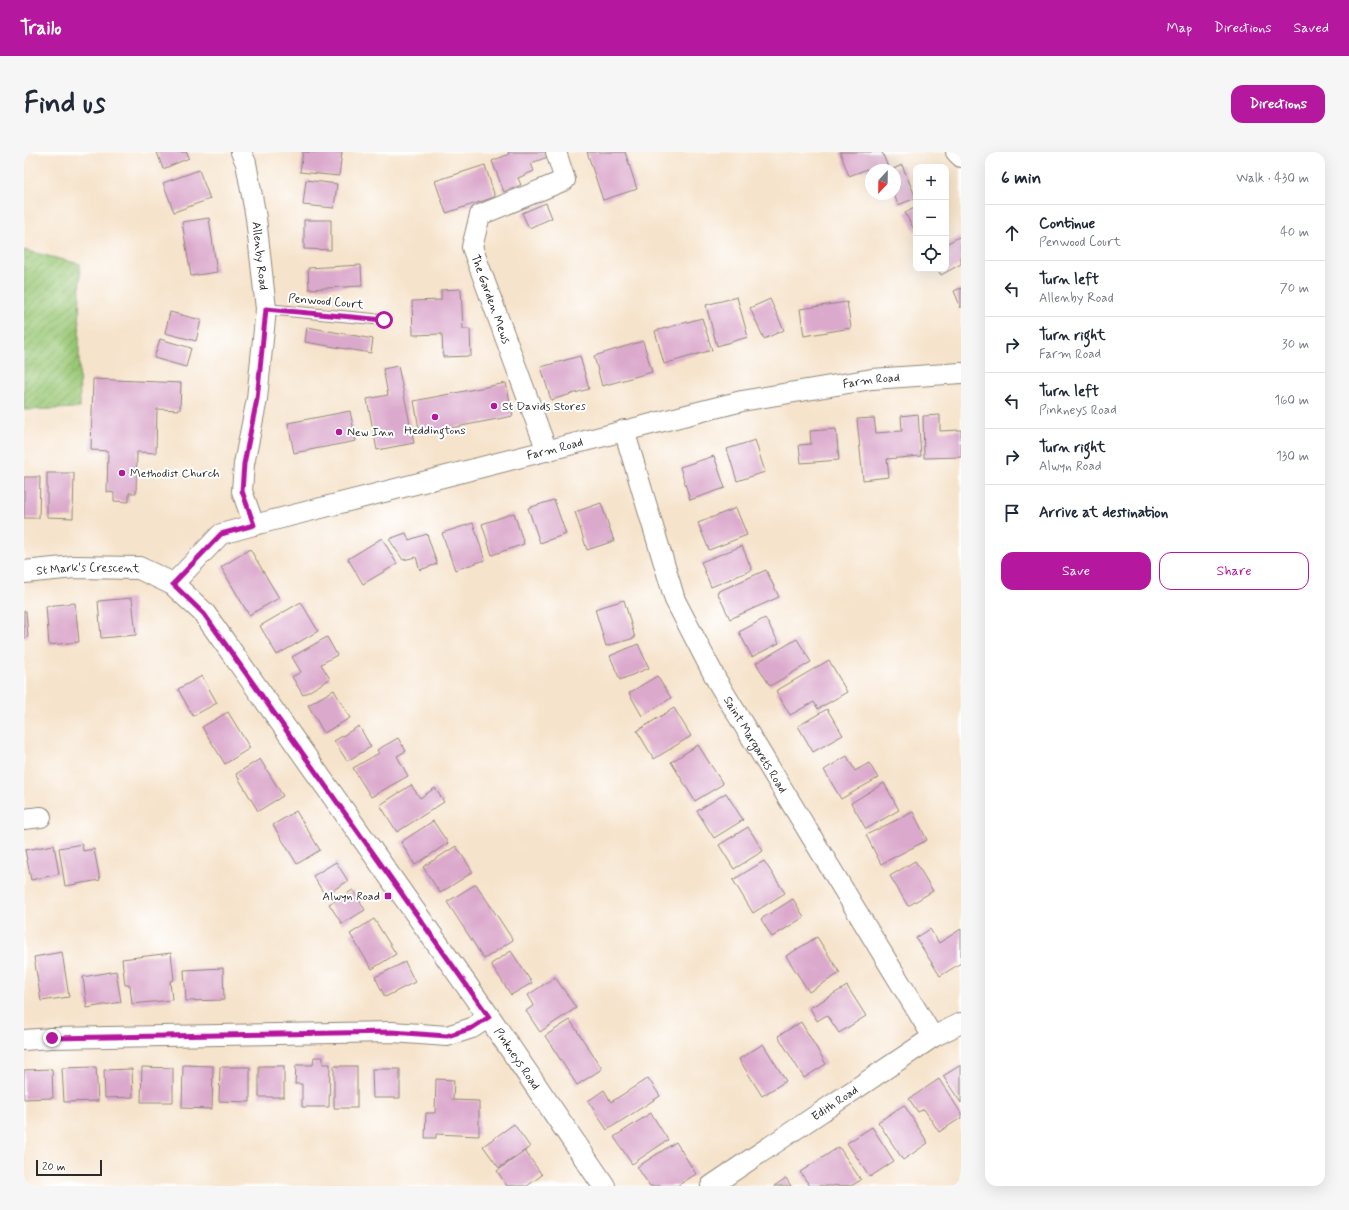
<!DOCTYPE html>
<html lang="en">
<head>
<meta charset="utf-8">
<style>
	:root { --surface:#fff; --page:#f6f6f7; --text:#1f2937; --muted:#747a83; --line:#e0e1e3; --accent:#b5179e }
	body { margin:0; font-family:Mynerve,sans-serif; background:var(--page); color:var(--text) }
	.controls { position:absolute; right:12px; top:12px; display:grid; overflow:hidden; border-radius:8px; box-shadow:0 4px 16px #0002 }
	.controls button { width:36px; height:36px; display:grid; place-items:center; padding:0; border:0; border-bottom:1px solid var(--line); background:var(--surface); color:var(--text); font:20px sans-serif }
	.compass { position:absolute; left:841px; top:12px; width:36px; height:36px; border-radius:50%; background:var(--surface); box-shadow:0 4px 16px #0002; rotate:202deg }
	.scale { position:absolute; left:12px; bottom:10px; width:66px; box-sizing:border-box; padding-left:4px; border:2px solid #2b2b2b; border-top:0; font-size:11px; line-height:14px; white-space:nowrap; color:#2b2b2b; -webkit-text-stroke:3px #fff; paint-order:stroke }
	.stop { position:absolute; width:12px; height:12px; margin:-9px; border:3px solid #b5179e; border-radius:50%; background:#fff }
	.stop.end { background:#b5179e; border-color:#fff; box-shadow:0 1px 4px #0008 }
	.list { margin:0; padding:0; list-style:none }
	h2 { display:flex; justify-content:space-between; align-items:center; height:52px; margin:0; padding:0 16px; font-size:17px }
	h2 small { font-size:13px; font-weight:400; color:var(--muted) }
	.list li { display:grid; grid-template-columns:26px 1fr auto; gap:12px; align-items:center; box-sizing:border-box; height:56px; padding:0 16px; border-top:1px solid var(--line) }
	.list b { display:block; font-size:15px; white-space:nowrap }
	.list p { margin:0; font-size:13px; white-space:nowrap; color:var(--muted) }
	.list em { font-size:13px; font-style:normal; color:var(--muted) }
	.actions { display:flex; gap:8px; padding:12px 16px }
	.actions a { flex:1; padding:9px 0; border:1px solid var(--accent); border-radius:12px; text-align:center; font-size:14px; color:var(--accent) }
	.actions .main { background:var(--accent); color:#fff }
	.icon { flex:none; width:22px; height:22px; fill:none; stroke:currentColor; stroke-width:2; stroke-linecap:round; stroke-linejoin:round }
	.map { position:relative; flex:none; width:937px; height:1034px; overflow:hidden; border-radius:12px }
	header { display:flex; align-items:center; gap:24px; box-sizing:border-box; height:56px; padding:0 20px; background:var(--accent); color:#fff }
	header strong { font-size:19px }
	nav { display:flex; gap:22px; margin-inline-start:auto; font-size:14px }
	.intro { display:flex; align-items:center; justify-content:space-between; box-sizing:border-box; height:96px; padding:0 24px }
	h1 { margin:0; font-size:28px }
	.button { padding:10px 18px; border-radius:12px; background:var(--accent); color:#fff; font-size:14px; font-weight:700 }
	main { display:flex; gap:24px; padding:0 24px }
	aside { flex:1; background:var(--surface); border-radius:12px; box-shadow:0 4px 16px #0002 }
	.map>svg:first-child { display:block }
	.garden { fill:url(#garden-furrows); stroke:#627950 }
	.building { fill:#dba9cc }
	.lines { fill:none; stroke-linecap:round; stroke-linejoin:round }
	.service-casing { stroke:#90877b; stroke-width:12 }
	.minor-casing { stroke:#90877b; stroke-width:22 }
	.tertiary-casing { stroke:#90877b; stroke-width:24 }
	.service { stroke:#fff; stroke-width:10 }
	.minor { stroke:#fff; stroke-width:20 }
	.tertiary { stroke:#fff; stroke-width:22 }
	.route { stroke:#b5179e; stroke-width:5 }
	.poi-dot { fill:#b5179e; stroke:#fff; stroke-width:1.5 }
	.labels { text-anchor:middle; stroke-width:4; stroke-linejoin:round; paint-order:stroke }
	.street-label { font-size:12px; fill:#2b2b2b; stroke:#fff }
	.poi-label { font-size:12px; fill:#2b2b2b; stroke:#fff; text-anchor:start }
</style>
</head>
<body>
<header>
<strong>Trailo</strong>
<nav><a>Map</a><a>Directions</a><a>Saved</a></nav>
</header>
<div class="intro"><h1>Find us</h1><a class="button">Directions</a></div>
<main>
<div class="map">
<svg width="937" height="1034" viewBox="0 0 937 1034">
	<defs>
		<pattern id="garden-furrows" width="10" height="10" patternUnits="userSpaceOnUse"><rect width="10" height="10" fill="#99c775"/><path d="M-1 1l2-2M0 10L10 0M9 11l2-2" fill="none" stroke="#7da260"/></pattern>
	</defs>
	<rect width="100%" height="100%" fill="#fff"/>
	<filter id="ink" filterUnits="userSpaceOnUse"><feTurbulence type="fractalNoise" baseFrequency=".025" numOctaves="2"/><feDisplacementMap in="SourceGraphic" scale="8" xChannelSelector="R" yChannelSelector="G"/><feConvolveMatrix kernelMatrix="1 2 1 2 8 2 1 2 1" color-interpolation-filters="sRGB"/></filter>
	<filter id="wash" filterUnits="userSpaceOnUse"><feTurbulence type="fractalNoise" baseFrequency=".012" numOctaves="4" result="noise"/><feDisplacementMap in="SourceGraphic" scale="16" xChannelSelector="R" yChannelSelector="G"/><feGaussianBlur stdDeviation="0.9" result="paint"/><feColorMatrix in="noise" values="0 0 0 0 0 0 0 0 0 0 0 0 0 0 0 0 0 1.4 0 .05"/><feComposite in="paint" operator="in"/></filter>
	<g filter="url(#wash)">
		<rect width="100%" height="100%" fill="#f6e3cb"/>
		<path class="garden" d="M0 98 56 112 55 202 56 256 0 258Z"/>
		<g id="blocks">
			<g class="building">
				<path d="M133 0H163L165 6 139 17Z"/>
				<path d="M279 0H318L315 24 276 20Z"/>
				<path d="M484 0H522L524 5 507 11 510 19 494 26 497 33 480 40 468 9 485 2Z"/>
				<path d="M563 0H601L613 37 579 48Z"/>
				<path d="M816 0H858L865 18H847V27L843 17 825 24Z"/>
				<path d="M461 13 471 45 422 61 411 29Z"/>
				<path d="M878 13 892 46 874 53 870 42H871V18H867Z"/>
				<path d="M175 18 186 47 150 60 139 31Z"/>
				<path d="M282 28 313 32 310 56 279 53Z"/>
				<path d="M522 51 528 66 505 76 498 61Z"/>
				<path d="M892 55V81L881 61Z"/>
				<path d="M185 66 193 120 167 124 158 70Z"/>
				<path d="M280 68H307V98L280 97Z"/>
				<path d="M935 85 937 88V112L917 123 913 117H922V92Z"/>
				<path d="M337 113 338 134 285 137 284 116Z"/>
				<path d="M937 136V156L930 139Z"/>
				<path d="M437 137 439 177H446L447 204 419 205 418 182 389 183 388 149 417 148V138Z"/>
				<path d="M713 145 724 185 693 194 682 153Z"/>
				<path d="M746 147 760 178 740 187 726 156Z"/>
				<path d="M823 150 827 176 780 184 776 157Z"/>
				<path d="M146 160 177 168 172 189 141 181Z"/>
				<path d="M678 166 688 198 640 212 631 179Z"/>
				<path d="M283 175 349 187 347 201 281 190Z"/>
				<path d="M136 187 167 196 162 215 130 206Z"/>
				<path d="M619 189 628 220 578 234 570 204Z"/>
				<path d="M556 204 565 237 527 248 517 215Z"/>
				<path d="M374 214 390 291 353 298 343 247 364 243 359 217Z"/>
				<path d="M69 227 157 231 156 258 133 257 132 301 113 300 112 341H105V350L90 349V341L83 340 84 299 67 298Z"/>
				<path d="M482 231 489 264 396 282 390 249Z"/>
				<path d="M326 259 332 289 270 301 264 271Z"/>
				<path d="M894 262 897 304 863 307 865 325 839 328 833 267 850 266 852 281 878 279 877 264Z"/>
				<path d="M916 263V279L937 278V305L900 306 899 264Z"/>
				<path d="M812 277 815 308 777 311 775 293 787 292 786 279Z"/>
				<path d="M731 288 741 320 713 329 703 297Z"/>
				<path d="M690 304 701 336 666 348 656 315Z"/>
				<path d="M23 321H50L49 366 23 365Z"/>
				<path d="M0 325H16L15 366H0Z"/>
				<path d="M530 348 542 382 516 391 504 356Z"/>
				<path d="M577 351 590 389 563 398 551 360Z"/>
				<path d="M712 356 723 383 685 398 674 371Z"/>
				<path d="M490 361 500 392 468 403 458 372Z"/>
				<path d="M449 371 461 408 431 418 418 381Z"/>
				<path d="M382 381 385 388 403 382 413 412 396 418 392 405 379 408 365 387Z"/>
				<path d="M358 386 373 412 339 432 324 407Z"/>
				<path d="M718 394 728 418 687 435 677 410Z"/>
				<path d="M226 397 255 446 225 463 197 415Z"/>
				<path d="M742 418 755 445 706 467 693 440Z"/>
				<path d="M108 446 112 483 77 486 74 449Z"/>
				<path d="M600 448 611 486 582 494 571 457Z"/>
				<path d="M277 450 294 479 253 503 236 474Z"/>
				<path d="M51 451 55 490 25 493 22 454Z"/>
				<path d="M0 459H2L4 485 0 486Z"/>
				<path d="M741 466 755 491 728 505 715 480Z"/>
				<path d="M303 485 313 503 297 512 306 527 279 543 268 525 277 520 268 505Z"/>
				<path d="M773 487 787 510 746 534 732 511Z"/>
				<path d="M614 492 625 516 596 528 586 504Z"/>
				<path d="M805 508 823 540 794 557 790 550 766 563 752 539Z"/>
				<path d="M178 524 193 551 169 564 154 537Z"/>
				<path d="M633 524 647 546 618 564 605 541Z"/>
				<path d="M310 538 326 566 300 581 284 553Z"/>
				<path d="M650 556 667 584 630 607 613 579Z"/>
				<path d="M803 557 819 583 789 600 774 574Z"/>
				<path d="M204 560 226 596 201 612 178 575Z"/>
				<path d="M335 574 347 595 323 609 310 589Z"/>
				<path d="M374 586 382 599 373 604 384 624 347 645 329 616 355 601 353 598Z"/>
				<path d="M674 593 699 632 671 649 647 610Z"/>
				<path d="M823 604 831 619 845 611 854 626 817 647 800 618Z"/>
				<path d="M236 607 259 644 234 659 212 622Z"/>
				<path d="M860 631 875 658 842 677 827 651Z"/>
				<path d="M387 633 396 646 411 636 420 650 373 680 356 653Z"/>
				<path d="M702 641 719 668 690 686 673 659Z"/>
				<path d="M272 659 296 698 273 712 249 673Z"/>
				<path d="M889 660 903 688 857 712 842 683Z"/>
				<path d="M409 669 424 691 391 713 377 690Z"/>
				<path d="M724 675 739 699 710 717 695 693Z"/>
				<path d="M58 692 59 699 70 697 76 728 41 734 35 696Z"/>
				<path d="M30 693 35 722 7 728 1 698Z"/>
				<path d="M432 694 449 720 416 741 399 715Z"/>
				<path d="M740 709 761 741 729 761 709 728Z"/>
				<path d="M891 709 909 739 884 754 866 724Z"/>
				<path d="M312 710 324 729 301 743 289 724Z"/>
				<path d="M452 732 489 788 460 807 423 750Z"/>
				<path d="M329 738 341 758 318 772 305 752Z"/>
				<path d="M769 747 780 765 748 785 737 767Z"/>
				<path d="M350 767 372 802 348 817 326 782Z"/>
				<path d="M906 777 915 791 937 777V811L916 824 892 786Z"/>
				<path d="M793 785 816 821 785 840 762 804Z"/>
				<path d="M487 799 508 831 487 843 467 812Z"/>
				<path d="M38 800 45 845 17 849 10 805Z"/>
				<path d="M147 801 150 828 146 829 148 848 108 852 106 833H101L98 807Z"/>
				<path d="M381 810 391 830 361 845 351 825Z"/>
				<path d="M199 816 200 848 162 849 160 818Z"/>
				<path d="M92 819 97 850 63 856 59 825Z"/>
				<path d="M531 825 552 856 516 880 502 859 510 853 504 843Z"/>
				<path d="M823 834 842 864 815 881 803 863 793 869 786 856Z"/>
				<path d="M546 868 578 917 553 933 521 884Z"/>
				<path d="M777 870 802 912 780 926 754 884Z"/>
				<path d="M739 892 762 929 738 944 715 907Z"/>
				<path d="M290 905H299V912H306L305 955H278V932H271L272 913H289Z"/>
				<path d="M159 913 189 914 188 957 158 956Z"/>
				<path d="M937 913V951L919 924Z"/>
				<rect x="235" y="914" width="25" height="31"/>
				<rect x="310" y="914" width="23" height="42"/>
				<path d="M72 915 74 949 40 950 38 916Z"/>
				<path d="M118 915 149 916V950H117Z"/>
				<path d="M196 915H226V950L195 949Z"/>
				<path d="M28 917 29 946 0 947V918Z"/>
				<path d="M108 917 109 945 81 946 80 918Z"/>
				<path d="M348 917H376V946H349Z"/>
				<path d="M624 926 636 944 583 978 564 949 580 938 587 950Z"/>
				<path d="M412 927 430 928 429 948 455 949V984L412 982V986H401L402 961H411Z"/>
				<path d="M915 927 937 961V966L915 980 900 957 894 960 885 947Z"/>
				<path d="M880 953 904 991 879 1008 854 970Z"/>
				<path d="M627 961 644 988 608 1012 590 985Z"/>
				<path d="M490 972 506 995 475 1016 459 994Z"/>
				<path d="M848 975 870 1009 846 1025 823 991Z"/>
				<path d="M652 990 672 1022 653 1034H626L613 1015Z"/>
				<path d="M815 995 837 1028 827 1034H813L812 1033 810 1034H786L776 1020Z"/>
				<path d="M501 999 518 1023 503 1034H483L473 1019Z"/>
				<path d="M762 1026 767 1034H750Z"/>
			</g>
		</g>
	</g>
	<g filter="url(#ink)">
		<use href="#blocks" fill-opacity="0" stroke="#90877b" stroke-width="1"/>
		<g class="lines">
			<defs>
				<path id="service" d="M242 157 360 168"/>
				<g id="minor">
					<path id="s1" d="M217 0 222 11 232 66 242 157 233 247 220 312 218 339 230 373"/>
					<path d="M932 0 937 5"/>
					<path id="s2" d="M600 278 651 448 693 529 909 885"/>
					<path d="M523 299 448 95 456 63 541 28 532 0"/>
					<path id="s3" d="M149 432 197 382 230 373 718 249 848 227 937 221"/>
					<path d="M0 667 17 665"/>
					<path d="M0 888 28 886 368 880 423 884 448 876 465 865"/>
					<path id="s4" d="M687 1034 909 885 937 871"/>
				</g>
				<g id="tertiary">
					<path id="s5" d="M0 420 50 415 115 416 149 432 180 461 465 865 580 1034"/>
				</g>
			</defs>
			<use href="#service" class="service-casing"/>
			<use href="#minor" class="minor-casing"/>
			<use href="#tertiary" class="tertiary-casing"/>
			<use href="#service" class="service"/>
			<use href="#minor" class="minor"/>
			<use href="#tertiary" class="tertiary"/>
		</g>
	</g>
	<g class="lines" filter="url(#ink)">
		<path class="route" d="M28 886 368 880 423 884 448 876 465 865 180 462 149 432 197 382 230 373 218 339 220 312 233 247 242 157 360 168"/>
	</g>
	<g class="poi-dot">
		<circle cx="470" cy="254" r="4"/>
		<circle cx="411" cy="265" r="4"/>
		<circle cx="315" cy="280" r="4"/>
		<circle cx="98" cy="321" r="4"/>
		<rect x="360" y="740" width="8" height="8" rx="2"/>
	</g>
	<g class="labels">
		<g class="street-label">
			<text dy="4" stroke="none"><textPath href="#s1" startOffset="106">Allenby Road</textPath></text>
			<text transform="translate(467 147) rotate(70)" y="4">The Garden Mews</text>
			<text transform="translate(302 149) rotate(5)" y="4">Penwood Court</text>
			<text dy="4" stroke="none"><textPath href="#s3" startOffset="738">Farm Road</textPath></text>
			<text dy="4" stroke="none"><textPath href="#s3" startOffset="414">Farm Road</textPath></text>
			<text dy="4" stroke="none"><textPath href="#s5" startOffset="64">St Mark's Crescent</textPath></text>
			<text dy="4" stroke="none"><textPath href="#s2" startOffset="343">Saint Margarets Road</textPath></text>
			<text dy="4" stroke="none"><textPath href="#s5" startOffset="740">Pinkneys Road</textPath></text>
			<text dy="4" stroke="none"><textPath href="#s4" startOffset="149">Edith Road</textPath></text>
		</g>
		<g class="poi-label">
			<text x="478" y="258">St Davids Stores</text>
			<text x="411" y="282" text-anchor="middle">Heddingtons</text>
			<text x="323" y="284">New Inn</text>
			<text x="106" y="325">Methodist Church</text>
			<text x="356" y="748" text-anchor="end">Alwyn Road</text>
		</g>
	</g>
</svg>
<div class="controls">
<button>+</button>
<button>−</button>
<button><svg class="icon" aria-label="locate" viewBox="0 0 24 24"><circle cx="12" cy="12" r="6"/><path d="M12 2v4M12 18v4M2 12h4M18 12h4"/></svg></button>
</div>
<svg class="compass" viewBox="-18 -18 36 36"><path d="M0-13l5 13h-10z" fill="#e53935"/><path d="M0 13l5-13h-10z" fill="#747a83"/></svg>
<div class="scale">20 m</div>
<div class="stop" style="left:360px;top:168px"></div>
<div class="stop end" style="left:28px;top:886px"></div>
</div>
<aside>
<h2>6 min<small>Walk · 430 m</small></h2>
<ul class="list">
<li><svg class="icon" aria-label="ahead" viewBox="0 0 24 24"><path d="M12 20V5M6 11l6-6 6 6"/></svg><div><b>Continue</b><p>Penwood Court</p></div><em>40 m</em></li>
<li><svg class="icon" aria-label="left" viewBox="0 0 24 24"><path d="M17 20v-9H6M10 6l-5 5 5 5"/></svg><div><b>Turn left</b><p>Allenby Road</p></div><em>70 m</em></li>
<li><svg class="icon" aria-label="right" viewBox="0 0 24 24"><path d="M7 20v-9h11M14 6l5 5-5 5"/></svg><div><b>Turn right</b><p>Farm Road</p></div><em>30 m</em></li>
<li><svg class="icon" aria-label="left" viewBox="0 0 24 24"><path d="M17 20v-9H6M10 6l-5 5 5 5"/></svg><div><b>Turn left</b><p>Pinkneys Road</p></div><em>160 m</em></li>
<li><svg class="icon" aria-label="right" viewBox="0 0 24 24"><path d="M7 20v-9h11M14 6l5 5-5 5"/></svg><div><b>Turn right</b><p>Alwyn Road</p></div><em>130 m</em></li>
<li><svg class="icon" aria-label="arrive" viewBox="0 0 24 24"><path d="M6 21V4h12l-3 4 3 4H6"/></svg><div><b>Arrive at destination</b></div></li>
</ul>
<div class="actions"><a class="main">Save</a><a>Share</a></div>
</aside>
</main>
</body>
</html>
